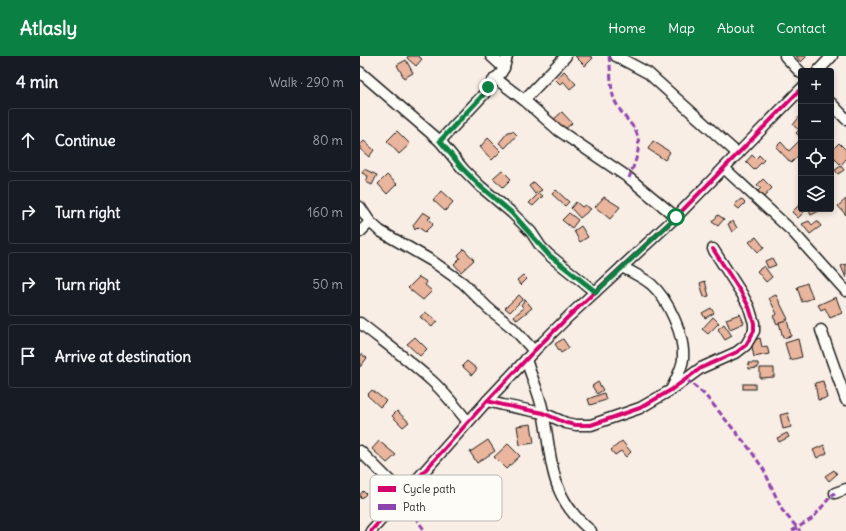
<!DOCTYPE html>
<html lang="en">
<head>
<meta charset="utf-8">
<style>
	:root { --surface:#171b24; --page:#20242c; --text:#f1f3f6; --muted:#9ea1a6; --line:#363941; --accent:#0b8043 }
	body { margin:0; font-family:Delius,sans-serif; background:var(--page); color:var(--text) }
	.controls { position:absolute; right:12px; top:12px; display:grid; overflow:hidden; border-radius:4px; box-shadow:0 2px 6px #0003 }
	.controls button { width:36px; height:36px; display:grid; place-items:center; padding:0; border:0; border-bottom:1px solid var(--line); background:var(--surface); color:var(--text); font:20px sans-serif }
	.stop { position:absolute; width:12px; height:12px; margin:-9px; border:3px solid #0b8043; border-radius:50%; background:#fff }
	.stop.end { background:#0b8043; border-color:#fff; box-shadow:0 1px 4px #0008 }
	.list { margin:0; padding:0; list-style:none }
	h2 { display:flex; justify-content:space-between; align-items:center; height:52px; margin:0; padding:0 16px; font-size:17px }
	h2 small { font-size:13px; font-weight:400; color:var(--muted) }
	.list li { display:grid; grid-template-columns:26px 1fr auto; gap:12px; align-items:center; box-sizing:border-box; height:64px; margin:0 8px 8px; padding:0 8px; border:1px solid var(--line); border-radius:4px }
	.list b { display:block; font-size:15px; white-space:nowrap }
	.list em { font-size:13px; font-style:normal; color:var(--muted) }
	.icon { flex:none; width:22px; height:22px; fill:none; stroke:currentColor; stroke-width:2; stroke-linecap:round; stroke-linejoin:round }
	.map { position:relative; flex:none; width:486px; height:475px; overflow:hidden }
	header { display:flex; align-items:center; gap:24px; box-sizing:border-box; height:56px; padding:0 20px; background:var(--accent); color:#fff }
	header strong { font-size:19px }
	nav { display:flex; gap:22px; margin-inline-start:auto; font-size:14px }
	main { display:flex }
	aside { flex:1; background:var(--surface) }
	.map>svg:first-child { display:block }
	.building { fill:#eab59d; stroke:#1c1c1c }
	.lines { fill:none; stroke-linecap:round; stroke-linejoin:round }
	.minor-casing { stroke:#1c1c1c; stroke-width:13 }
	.minor { stroke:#fdfcf7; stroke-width:10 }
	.quiet { stroke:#8e44ad; stroke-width:3; stroke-dasharray:6 3; stroke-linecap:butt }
	.cycleway-casing { stroke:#fdfcf7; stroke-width:6 }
	.cycleway { stroke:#d6006c; stroke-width:4 }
	.route { stroke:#0b8043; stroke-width:5 }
	.key { fill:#fdfcf7; stroke:#bab9b5; stroke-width:1 }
	.key-label { font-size:11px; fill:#1c1c1c }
</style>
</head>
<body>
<header>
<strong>Atlasly</strong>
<nav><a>Home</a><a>Map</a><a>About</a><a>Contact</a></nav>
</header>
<main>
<aside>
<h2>4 min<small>Walk · 290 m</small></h2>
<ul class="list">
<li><svg class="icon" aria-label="ahead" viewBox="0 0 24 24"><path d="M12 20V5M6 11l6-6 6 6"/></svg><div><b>Continue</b></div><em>80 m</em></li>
<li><svg class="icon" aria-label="right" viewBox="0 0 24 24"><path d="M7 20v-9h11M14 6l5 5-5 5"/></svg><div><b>Turn right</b></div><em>160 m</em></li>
<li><svg class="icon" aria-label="right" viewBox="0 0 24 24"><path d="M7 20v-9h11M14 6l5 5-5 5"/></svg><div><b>Turn right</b></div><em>50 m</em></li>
<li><svg class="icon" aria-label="arrive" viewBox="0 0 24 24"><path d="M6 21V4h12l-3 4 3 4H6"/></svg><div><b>Arrive at destination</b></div></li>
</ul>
</aside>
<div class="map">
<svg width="486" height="475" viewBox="0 0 486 475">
	<rect width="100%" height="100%" fill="#f9eee5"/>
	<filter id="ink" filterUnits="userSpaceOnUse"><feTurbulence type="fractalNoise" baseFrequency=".025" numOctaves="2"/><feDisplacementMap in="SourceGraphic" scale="8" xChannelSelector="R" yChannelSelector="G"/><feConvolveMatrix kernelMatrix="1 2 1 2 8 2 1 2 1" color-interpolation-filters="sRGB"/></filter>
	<g filter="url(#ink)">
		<g class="building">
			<path d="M48 0H58L62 3 56 10 47 2Z"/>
			<path d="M215 0H230L233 2 225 10Z"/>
			<path d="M436 0H447L441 6Z"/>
			<path d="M46 4 53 17 44 22 37 9Z"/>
			<path d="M204 15 216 28 210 33 203 25 200 28 196 24Z"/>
			<path d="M202 56 212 67 203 75 193 64Z"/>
			<path d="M441 59V82L436 77 439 74 433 69Z"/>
			<path d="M37 75 50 88 39 98 27 85Z"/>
			<path d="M153 75 157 79 145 92 139 87 148 76Z"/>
			<path d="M128 82 141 95 132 104 120 91Z"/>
			<path d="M440 84 441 85V97L431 107 416 91 421 86 429 95Z"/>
			<path d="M4 85 14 94 9 101 0 93V89Z"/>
			<path d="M293 85 310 96 305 104 288 93Z"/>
			<path d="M479 87 486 94V103L481 109 471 99V95Z"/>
			<path d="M392 99 396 103 399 99 404 104 394 114 386 106Z"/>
			<path d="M481 110 484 114 478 118 475 114Z"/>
			<path d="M4 113 17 119 12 129 6 126 8 120 2 117Z"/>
			<path d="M142 114 151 123 143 131 133 122Z"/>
			<path d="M27 119 37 128 27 138 18 128Z"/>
			<path d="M403 123 412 132 403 142 397 136 401 132 397 129Z"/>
			<path d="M174 126 182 134 175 138 169 130Z"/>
			<path d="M196 134 209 146 205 150 192 138Z"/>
			<path d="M81 135 93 146 85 155 73 144Z"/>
			<path d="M179 137 183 140 173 150 169 147Z"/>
			<path d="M244 141 260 151 250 163 235 151Z"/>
			<path d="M381 143 385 147 379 153 374 149Z"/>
			<path d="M486 143V159L478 150Z"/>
			<path d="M216 146 222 151 225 149 231 153 220 162 211 152Z"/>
			<path d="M440 148 441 153 446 154 438 162 432 156Z"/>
			<path d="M448 153H463L451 159Z"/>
			<path d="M63 156 71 161 68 163 73 168 65 176 58 171 55 174 53 169Z"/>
			<path d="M209 157 218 164 212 172 202 164Z"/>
			<path d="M358 159 364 163 358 170 352 166Z"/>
			<path d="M373 165 377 172 372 176 368 168Z"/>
			<path d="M449 165 452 169 457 165 461 170 450 178 442 168Z"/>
			<path d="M221 170 228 181 220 186 214 175Z"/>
			<path d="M396 181 404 191 398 196 389 186Z"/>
			<path d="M104 193 114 204 101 216 94 208 100 202 98 199Z"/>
			<path d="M412 202 416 209 408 212 405 205Z"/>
			<path d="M486 208V222L481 210Z"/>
			<path d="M404 210 412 221 406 226 397 215Z"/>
			<path d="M163 219 167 223 161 229 157 224Z"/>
			<path d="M59 221 67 226 65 229 72 235 63 244 48 232Z"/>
			<path d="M345 225 349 240 344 241 340 227Z"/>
			<path d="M447 227 453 242 442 246 437 231Z"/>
			<path d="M159 239 163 243 150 256 145 252Z"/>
			<path d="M416 239 428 263 417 268 413 260 417 258 409 242Z"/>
			<path d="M476 241 482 257 470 262 465 252 461 254 458 249Z"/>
			<path d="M165 243 172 252 157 264 154 260 164 252 161 249Z"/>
			<path d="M351 252 354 257 345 262 342 257Z"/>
			<path d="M65 256 77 265 72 271 60 261Z"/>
			<path d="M380 258 384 267 370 273 366 263Z"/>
			<path d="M353 261 359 267 348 278 342 273Z"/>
			<path d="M427 264 431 280 423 282 419 266Z"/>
			<path d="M364 268 372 280 365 284 358 273Z"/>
			<path d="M55 281 67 293 60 300 47 288Z"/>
			<path d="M400 282 402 291 407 290 409 298 394 301 391 285Z"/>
			<path d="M203 283 209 292 201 297 195 288Z"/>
			<path d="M438 283 442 301 430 304 425 287Z"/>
			<path d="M1 298 7 302 0 311V299Z"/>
			<path d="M107 305 117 313 112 319 102 310Z"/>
			<path d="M388 307H398V312L389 313Z"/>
			<path d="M400 312H414V321L400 322Z"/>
			<path d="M463 325 467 342 458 344 455 327Z"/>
			<path d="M238 326 243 334 237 338 232 330Z"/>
			<rect x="383" y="328" width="12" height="5"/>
			<path d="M12 334 26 345 20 351 7 339Z"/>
			<path d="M244 337 246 344 230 349 228 343Z"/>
			<path d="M37 355 49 366 43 371 32 360Z"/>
			<path d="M428 357 431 371 423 373 420 359Z"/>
			<path d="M171 368 174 387 160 389 157 370Z"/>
			<path d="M427 377 429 381 419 386 417 382Z"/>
			<path d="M128 384 135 395 117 407 110 396Z"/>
			<path d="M19 385 36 399 27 407 12 393Z"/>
			<path d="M262 385 271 396 266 401 261 395 255 399 251 394Z"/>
			<path d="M148 388 160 400 146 413 134 401Z"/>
			<path d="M464 389 467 397 457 402 453 394Z"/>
			<path d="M474 414 477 418 469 425 465 420Z"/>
			<path d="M3 435 6 438 1 443 0 439Z"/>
		</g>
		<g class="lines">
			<defs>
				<g id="minor">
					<path d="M131 0 144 12"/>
					<path d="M256 0 288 17 378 98"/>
					<path d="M425 0 441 17"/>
					<path d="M458 15 472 0"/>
					<path d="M0 16 80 85 103 113 120 130 152 157 171 176 181 191 189 199 235 236"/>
					<path d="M135 22 164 44 198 74 269 122 316 161"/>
					<path d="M164 44 206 0"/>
					<path d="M471 47 486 63"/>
					<path d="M80 85 124 38 132 26 141 17 144 12 147 0"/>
					<path d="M364 112 432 175 486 235"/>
					<path d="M0 151 10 166 20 175 72 205 103 227 128 252 154 273 174 295"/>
					<path d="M0 176 10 166"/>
					<path d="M262 211C272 216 282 221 291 228 308 243 325 280 323 303 322 313 316 323 312 332"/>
					<path d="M0 267C24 286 49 304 72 325 85 337 97 352 108 366"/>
					<path d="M461 274 486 344"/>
					<path d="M166 303C171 321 180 338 183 356 193 405 188 440 231 475"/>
					<path d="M127 345 143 349 183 357 206 367 216 369H231L280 352 311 334 341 312 377 296 386 289 394 275V267L389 251 382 238 353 193"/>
					<path d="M0 395 44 439"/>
					<path d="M475 437 486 433"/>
					<path d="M11 475 127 345 174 295 208 261 316 161 441 33"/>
				</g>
			</defs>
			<use href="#minor" class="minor-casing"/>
			<use href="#minor" class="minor"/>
			<g class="quiet">
				<path d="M249 0C251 14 250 30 254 43 258 52 264 60 270 67 286 84 276 103 269 122"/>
				<path d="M326 323 344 338 356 352 389 392 404 414 422 454 440 475"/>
				<path d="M47 435 53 458 65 475"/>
				<path d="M432 475 453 462 471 440 475 437"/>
			</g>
			<defs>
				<g id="cycleway">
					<path d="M127 345 143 349 183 357 206 367 216 369H231L280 352 311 334 341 312 377 296 386 289 394 275V267L389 251 382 238 353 193"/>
					<path d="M11 475 127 345 174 295 208 261 316 161 441 33"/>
				</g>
			</defs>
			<use href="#cycleway" class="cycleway-casing"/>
			<use href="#cycleway" class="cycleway"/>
		</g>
	</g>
	<g class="lines" filter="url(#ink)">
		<path class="route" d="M128 31 124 38 80 85 103 113 120 130 152 157 189 199 236 236 316 161"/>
	</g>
	<rect x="10" y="419" width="132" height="46" rx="6" class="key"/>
	<rect x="18" y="430" width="18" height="6" fill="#d6006c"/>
	<rect x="18" y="448" width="18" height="6" fill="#8e44ad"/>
	<g class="key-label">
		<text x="43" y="437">Cycle path</text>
		<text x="43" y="455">Path</text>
	</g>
</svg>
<div class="controls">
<button>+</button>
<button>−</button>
<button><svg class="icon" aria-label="locate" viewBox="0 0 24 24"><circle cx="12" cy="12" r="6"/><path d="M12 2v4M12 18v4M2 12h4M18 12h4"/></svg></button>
<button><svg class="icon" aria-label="layers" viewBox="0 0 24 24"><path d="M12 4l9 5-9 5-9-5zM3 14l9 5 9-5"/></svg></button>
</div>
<div class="stop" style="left:316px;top:161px"></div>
<div class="stop end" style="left:128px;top:31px"></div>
</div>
</main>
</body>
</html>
